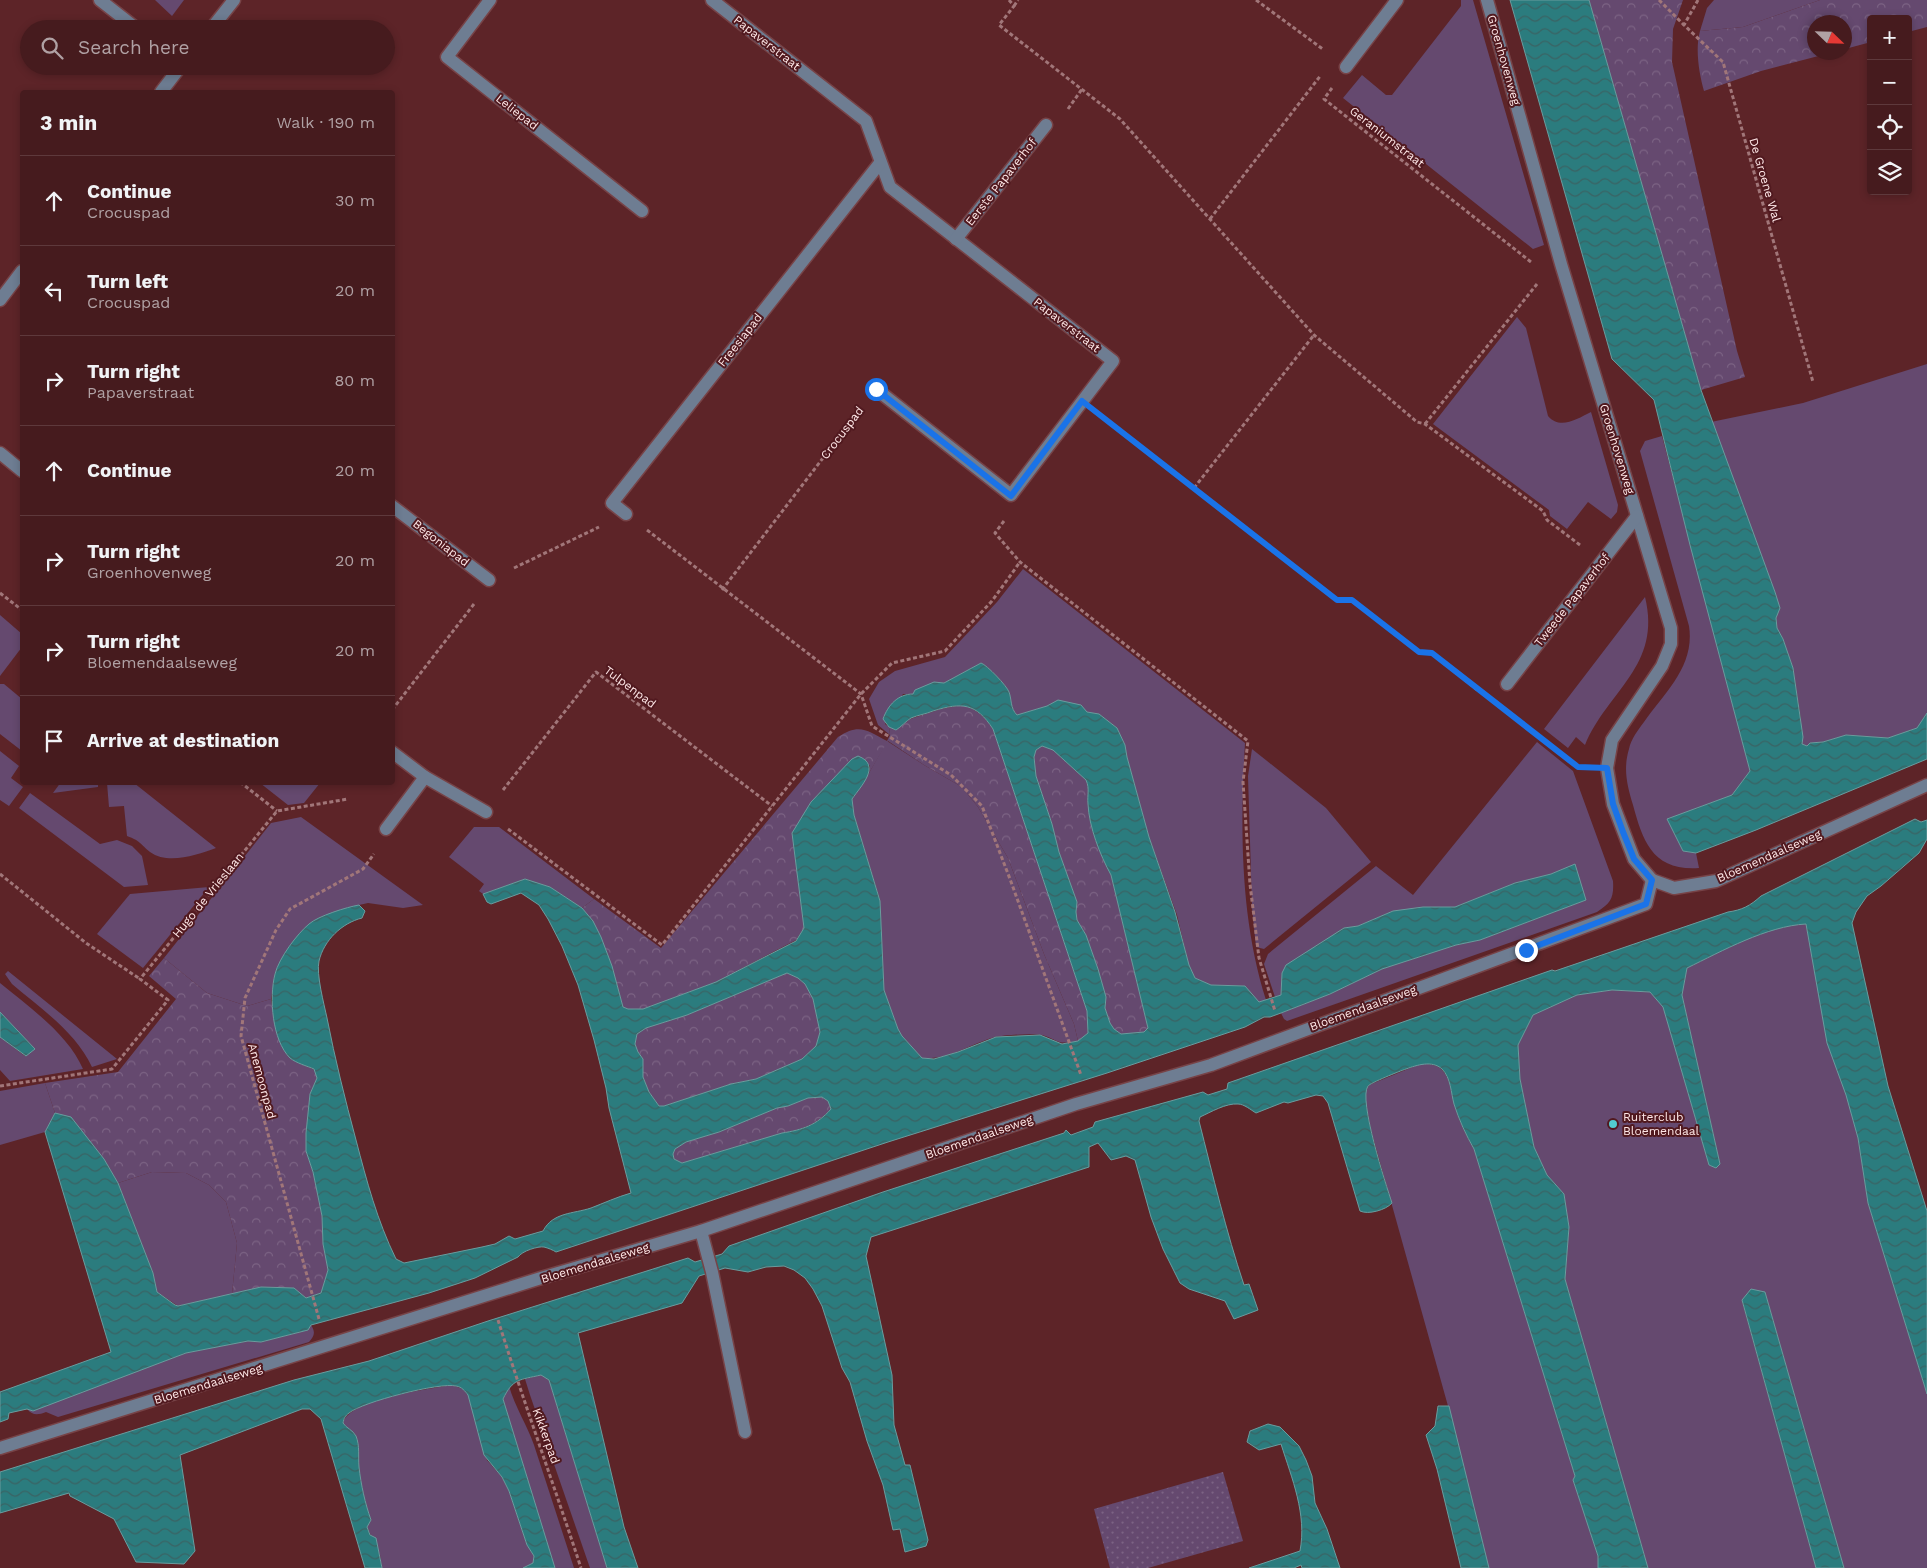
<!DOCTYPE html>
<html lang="en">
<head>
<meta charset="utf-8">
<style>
	:root { --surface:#461b1e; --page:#50282b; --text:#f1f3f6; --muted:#b0a1a4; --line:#5e393c }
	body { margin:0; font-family:"Work Sans",sans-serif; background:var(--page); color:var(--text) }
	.controls { position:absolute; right:15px; top:15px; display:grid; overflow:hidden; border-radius:5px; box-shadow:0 2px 8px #0003 }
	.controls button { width:45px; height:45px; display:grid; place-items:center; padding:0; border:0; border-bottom:1px solid var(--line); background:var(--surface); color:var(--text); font:25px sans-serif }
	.compass { position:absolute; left:1807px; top:15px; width:45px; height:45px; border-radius:50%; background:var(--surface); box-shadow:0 2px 8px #0003; rotate:113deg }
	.stop { position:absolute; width:15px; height:15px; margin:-11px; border:4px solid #1a73e8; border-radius:50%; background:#fff }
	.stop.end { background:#1a73e8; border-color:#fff; box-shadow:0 1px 5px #0008 }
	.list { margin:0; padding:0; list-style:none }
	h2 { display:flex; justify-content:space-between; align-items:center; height:65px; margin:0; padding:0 20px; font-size:21px }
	h2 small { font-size:16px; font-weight:400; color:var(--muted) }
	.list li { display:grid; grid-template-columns:32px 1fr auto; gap:15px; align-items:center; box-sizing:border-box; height:90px; padding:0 20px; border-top:1px solid var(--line) }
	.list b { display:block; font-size:19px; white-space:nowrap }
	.list p { margin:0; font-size:16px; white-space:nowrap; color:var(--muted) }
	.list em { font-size:16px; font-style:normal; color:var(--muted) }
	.icon { flex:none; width:28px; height:28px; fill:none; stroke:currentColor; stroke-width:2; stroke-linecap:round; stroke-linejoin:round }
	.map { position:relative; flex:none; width:1927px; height:1568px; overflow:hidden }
	.search { position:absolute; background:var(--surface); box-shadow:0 2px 8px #0003; left:20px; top:20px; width:375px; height:55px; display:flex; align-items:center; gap:12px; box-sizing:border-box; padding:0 18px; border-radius:28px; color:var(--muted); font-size:19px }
	.panel { position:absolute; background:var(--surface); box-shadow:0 2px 8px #0003; left:20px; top:90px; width:375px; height:695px; border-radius:5px }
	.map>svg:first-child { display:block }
	.grass { fill:#65496f }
	.forest { fill:url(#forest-crowns) }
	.park { fill:url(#park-dots) }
	.water { fill:url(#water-waves); stroke:#6a9c9e; fill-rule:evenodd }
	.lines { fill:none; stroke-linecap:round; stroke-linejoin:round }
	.minor-casing { stroke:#774347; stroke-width:15 }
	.path { stroke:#a17679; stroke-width:3; stroke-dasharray:4 2.5; stroke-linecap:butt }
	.minor { stroke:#6e7d92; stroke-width:12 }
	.route { stroke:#1a73e8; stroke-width:6 }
	.poi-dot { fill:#52cdd0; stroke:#51191f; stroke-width:2 }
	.labels { text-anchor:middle; stroke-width:4; stroke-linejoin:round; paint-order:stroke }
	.street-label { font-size:12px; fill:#fee7e7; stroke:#51191f }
	.poi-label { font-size:12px; fill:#fee7e7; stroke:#51191f; text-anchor:start }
</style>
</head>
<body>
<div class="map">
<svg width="1927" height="1568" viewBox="0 0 1927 1568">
	<defs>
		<pattern id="forest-crowns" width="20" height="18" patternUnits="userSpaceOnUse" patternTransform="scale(1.25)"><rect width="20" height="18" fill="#65496f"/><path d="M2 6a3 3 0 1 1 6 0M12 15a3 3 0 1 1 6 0" fill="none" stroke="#7c6384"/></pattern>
		<pattern id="park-dots" width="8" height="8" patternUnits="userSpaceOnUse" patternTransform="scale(1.25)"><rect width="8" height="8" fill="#65496f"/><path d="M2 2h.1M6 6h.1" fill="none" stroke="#7c6384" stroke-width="1.8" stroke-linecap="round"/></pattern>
		<pattern id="water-waves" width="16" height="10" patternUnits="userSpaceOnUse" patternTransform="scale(1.25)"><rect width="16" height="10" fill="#2b7c7e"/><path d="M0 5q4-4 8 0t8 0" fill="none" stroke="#3a6364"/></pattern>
	</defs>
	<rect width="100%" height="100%" fill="#5d2428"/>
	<g class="grass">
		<path d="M155 0H184L172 16Z"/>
		<path d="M1461 0H1473L1544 245 1533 249 1343 98 1362 75 1386 95H1392L1461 6Z"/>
		<path d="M1714 0H1820L1743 27 1700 31 1707 8Z"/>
		<path d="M1517 317 1526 328 1548 416C1560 430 1577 419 1591 412L1618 505 1617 512 1611 519 1588 502 1567 529 1550 516 1549 510 1433 424Z"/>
		<path d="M1927 364V713L1917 728 1888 738 1846 735 1823 742 1810 743 1807 746 1802 744 1801 741V720L1793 668 1783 639 1777 628 1776 618 1779 608 1775 592 1711 422 1803 403Z"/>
		<path d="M1662 436 1750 771 1732 795 1668 819 1683 851 1696 853 1699 868C1653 871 1643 842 1633 805 1627 785 1623 769 1629 749 1631 739 1638 730 1644 722 1666 691 1695 666 1689 626L1640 451 1645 441Z"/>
		<path d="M1023 569 1245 743C1240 828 1240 918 1266 1000L1259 1003 1245 986 1211 985 1195 978 1189 966 1177 915 1149 837 1127 757 1125 745 1117 728 1099 714 1090 713 1058 701 1047 706 1017 715C1010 708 1012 700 1009 692 1007 686 987 665 981 663L944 683 934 682 913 694H903L885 724 889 727 890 735 878 725 869 699 879 682 895 671 945 657 997 602Z"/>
		<path d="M1645 597C1662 666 1608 690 1585 745L1576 737 1568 748 1544 729Z"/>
		<path d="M0 615 22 634V647L0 676Z"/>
		<path d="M0 684H4L22 699V751L0 734Z"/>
		<path d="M887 741 924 765 962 787 978 807 1008 858 1044 954 1074 1024 1078 1041C1056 1045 1061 1041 1042 1035 1033 1033 1004 1035 995 1037 970 1044 950 1060 922 1058L902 1036 898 1029 884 990 880 900 854 815 852 799 869 773Z"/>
		<path d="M1537 742 1573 771 1613 881C1614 898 1611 903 1597 912L1287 1021 1284 1019 1281 1013 1330 994 1382 969 1456 945 1480 940 1586 900 1574 865 1551 874 1515 883 1455 907 1393 911 1358 926 1344 928 1282 973 1281 995 1275 997 1264 964 1268 954 1376 866 1413 895Z"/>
		<path d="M1252 749 1326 808 1371 862 1264 949 1256 947 1252 907 1248 776Z"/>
		<path d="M0 751 19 766 11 778 23 787 9 806 0 800Z"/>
		<path d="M61 782 98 783V787L53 793Z"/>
		<path d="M107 783H134L216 848C197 855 168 865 150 852 140 844 141 841 127 836L124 806 109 807Z"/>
		<path d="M260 783H330H320L304 803 288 805Z"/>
		<path d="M30 793 100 844 117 840 132 846 142 856 148 885 124 887 19 808Z"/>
		<path d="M301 817 423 905 403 908 368 903 359 905 275 973 271 999 247 1006 207 993 164 958 271 823Z"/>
		<path d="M474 827H499L594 899 582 908 550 887 525 879 483 894 479 891 484 884 449 857Z"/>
		<path d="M209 887 143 968 97 934 130 894Z"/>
		<path d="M1806 924 1814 967 1858 1138 1868 1203 1927 1394V1568H1844L1765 1292 1742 1301 1816 1568H1648L1565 1279 1569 1227 1564 1194 1547 1175 1534 1147 1520 1079 1518 1045 1533 1015 1577 995 1612 990 1650 992 1663 1006 1709 1165 1716 1168 1720 1164 1682 995 1687 968C1722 951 1766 926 1806 924Z"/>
		<path d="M8 971 117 1059 92 1067C75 1031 41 1009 12 984L5 974Z"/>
		<path d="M0 983C29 1007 68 1034 83 1069L10 1081 0 1070V1037L25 1056 34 1048 0 1012Z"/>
		<path d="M1420 1064C1428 1064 1437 1064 1442 1070 1451 1079 1451 1092 1454 1103 1458 1119 1466 1135 1474 1149L1575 1476 1573 1480 1598 1556V1568H1489L1448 1406 1371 1130 1365 1098V1092L1369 1085Z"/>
		<path d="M45 1083 55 1113 45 1132 0 1145V1091Z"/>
		<path d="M152 1172 186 1173 209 1185 226 1202 237 1243 232 1294 178 1306 157 1292 153 1273 118 1183Z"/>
		<path d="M311 1325C316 1333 314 1336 309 1342L58 1417 46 1412C38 1415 33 1416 27 1409L33 1410 186 1353 248 1341 261 1342 308 1330Z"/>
		<path d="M541 1375 549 1380 607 1568H590L530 1395 525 1379Z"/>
		<path d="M452 1385 463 1389 468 1395 487 1460 502 1477 509 1491 527 1545 534 1556 533 1563 523 1568H382L380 1555 367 1527 371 1520C365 1503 361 1485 359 1467 358 1456 360 1446 356 1436 353 1430 346 1428 343 1423 349 1399 429 1389 452 1385Z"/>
		<path d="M509 1386C515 1407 527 1425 534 1445L574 1568H555L553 1563 503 1399Z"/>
	</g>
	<g class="forest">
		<path d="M1589 0H1683L1673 29 1672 62 1737 351 1745 377 1701 390Z"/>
		<path d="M1820 0H1927V27L1908 32V19H1871V42L1845 49 1844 22H1814V52L1830 53 1761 71 1704 91C1699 73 1695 49 1700 31L1743 27Z"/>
		<path d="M962 705C977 709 985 717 993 729L1087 1011 1088 1033 1078 1041 1074 1024 1044 954 1008 858 978 807 962 787 924 765 888 741 869 773 870 765 792 833 804 928 796 940 716 982 643 1009H628L623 1007C614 972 605 936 582 908L594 899 661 948 838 737C859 723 867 730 887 741L890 735 889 727 896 730 910 719 941 709Z"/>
		<path d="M1042 746 1053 750 1086 780C1090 789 1087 795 1088 804 1089 827 1100 855 1111 875L1147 1024 1148 1028 1144 1032 1121 1034 1114 1029 1110 1023 1105 1008 1106 997 1098 969 1086 935 1077 920 1076 912 1077 902 1059 852 1052 824 1036 776 1034 757 1036 750Z"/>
		<path d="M164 958 207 993 247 1006 271 999 275 1025 291 1059 315 1070 317 1078 310 1094 306 1133V1151L313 1172 322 1216 323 1244 328 1270 321 1293 306 1298 294 1288 261 1287 232 1294 237 1243 226 1202 209 1185 186 1173 152 1172 118 1183 104 1159 71 1118 55 1113 45 1083 118 1072 176 999 149 976Z"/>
		<path d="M787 973 798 978 805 984 813 999 820 1032 816 1046 802 1059 756 1079 731 1084 664 1106H659L649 1092 643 1077V1059L638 1052 635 1044 637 1034 646 1028 687 1015Z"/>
		<path d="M822 1097 828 1101 831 1109C817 1124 802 1130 782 1133L682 1163 674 1159 673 1154 675 1149 686 1142 719 1132 777 1108 788 1106 808 1098Z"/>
	</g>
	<path class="park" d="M1223 1472 1243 1541 1148 1568H1110L1094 1509Z"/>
	<g class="water">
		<path d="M1510 0H1589L1701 390 1775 592 1780 608 1776 618 1777 628 1783 639 1793 668 1803 737 1802 744 1807 746 1810 743 1823 742 1846 735 1888 738 1917 728 1927 713V759L1756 830 1696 853 1683 851 1667 819 1732 795 1750 771 1690 545 1654 400 1612 359Z"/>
		<path d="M981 663C987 665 1007 686 1009 692 1012 700 1010 708 1017 715L1047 706 1058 700 1081 705 1087 712 1099 714 1117 728 1125 745 1127 757 1149 837 1175 912 1189 965 1195 978 1211 985 1245 986 1259 1002 1281 995 1282 973 1286 965 1344 928 1358 926 1393 911 1423 907H1455L1515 883 1551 874 1575 864 1586 900 1480 940 1456 945 1382 969 1330 994 1281 1013 1270 1017H1264L1245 1027 1107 1073 888 1142 556 1252C553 1250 548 1248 544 1247 538 1246 522 1251 518 1257L475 1278 429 1293 311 1325 308 1330 261 1342 248 1341 186 1353 33 1411 27 1409 9 1413 8 1419 0 1422V1392L111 1352 45 1132 55 1113 71 1117 104 1159 118 1183 153 1273 157 1292 175 1305 178 1306 261 1287 294 1288 306 1298 321 1293 328 1270 323 1244 322 1216 313 1172 306 1151V1133L310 1094 317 1078 314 1069C307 1066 296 1063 290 1058 272 1040 269 998 275 974 279 958 297 934 309 924 318 916 347 907 359 905L365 911 362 918C342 923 324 940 319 961 316 974 324 1004 327 1018 335 1059 345 1099 356 1140 367 1182 377 1220 396 1259L404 1263 482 1247 495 1244 509 1236 515 1239 543 1231C553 1212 573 1214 591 1208 604 1203 617 1197 631 1193L609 1108 606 1088 594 1040 578 985 562 946 548 919 539 905 521 893 491 904 487 902 483 894 525 879 550 887 582 908 593 921 601 937 612 966 623 1007 628 1009H643L716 982 796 941 804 928 792 833 811 802 852 759 858 756C882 765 861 786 852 799L854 815 880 901 884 990 898 1029 902 1036 922 1058 934 1059 958 1052 996 1037 1040 1035 1062 1044 1078 1041 1088 1033 1087 1011 993 729C976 703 962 702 933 711 926 714 918 715 911 718 906 721 901 727 896 730L889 727 883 719C888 705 898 694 913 694L915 690 934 682 944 683ZM1042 746 1053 750 1086 780C1090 789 1087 795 1088 804 1089 827 1100 855 1111 875L1147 1024 1148 1028 1144 1032 1121 1034 1114 1029 1110 1023 1105 1008 1106 997 1098 969 1086 935 1077 920 1076 912 1077 902 1059 852 1052 824 1036 776 1034 757 1036 750ZM787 973 798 978 805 984 813 999 820 1032 816 1046 802 1059 756 1079 731 1084 664 1106H659L649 1092 643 1077V1059L638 1052 635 1044 637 1034 646 1028 687 1015ZM822 1097 828 1101 831 1109C817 1125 802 1130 782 1133L682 1163 674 1159 673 1154 675 1149 686 1142 719 1132 777 1108 788 1106 808 1098Z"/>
		<path d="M1915 819 1921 822 1927 820V839L1919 853 1881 886 1867 896 1856 912 1852 923 1888 1086 1927 1211V1394L1868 1203 1858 1138 1846 1095 1827 1043 1806 924C1767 926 1722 951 1687 968L1682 995 1720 1164 1716 1168 1709 1165 1663 1007 1650 992 1612 990 1577 995 1533 1015 1518 1045 1520 1079 1534 1147 1547 1175 1564 1194 1569 1227 1565 1279 1648 1568H1598V1556L1573 1480 1575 1476 1474 1149C1466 1135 1459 1120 1454 1104 1451 1093 1451 1078 1442 1069 1432 1060 1417 1065 1406 1069 1400 1071 1370 1083 1368 1086 1358 1099 1386 1185 1392 1203 1386 1210 1368 1215 1360 1211L1328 1103 1323 1096 1316 1095 1288 1103 1284 1102 1256 1113C1251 1110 1244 1104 1238 1104 1226 1103 1211 1112 1200 1117L1199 1121C1213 1176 1226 1231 1244 1285L1249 1284 1258 1310 1234 1319 1225 1301 1189 1289 1180 1283 1163 1249 1151 1217 1135 1160 1126 1156 1111 1160 1098 1143 1089 1147V1167L871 1237 866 1256 892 1375 894 1425 905 1465H910L928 1540 926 1546 905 1552 900 1529 893 1530 883 1485 867 1441 850 1382 842 1368 822 1306 813 1289 805 1278 794 1270 784 1266 766 1267 748 1272 725 1268 699 1276 682 1303 578 1333 624 1527 638 1568H607L549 1380 541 1375C520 1380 513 1378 503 1399L555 1568H523L533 1563 534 1556 527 1545 509 1491 502 1477 484 1455 468 1395C465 1391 462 1387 456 1386 440 1382 362 1402 349 1413 345 1416 344 1418 343 1423 346 1428 353 1430 356 1436 360 1446 358 1456 359 1467 361 1485 365 1503 371 1520L367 1527 370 1535 376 1538 382 1568H365L321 1419 310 1409H302L180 1455 195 1551 184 1564 136 1562 114 1519 70 1496 69 1493 0 1513V1472L294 1380 369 1361 488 1321 688 1258 695 1262 722 1254 729 1246 883 1192 1064 1133 1066 1130 1071 1135 1093 1127 1095 1122 1203 1092 1208 1095 1227 1089 1228 1083 1552 970 1555 971 1728 912C1742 910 1750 906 1761 896Z"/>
		<path d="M0 1012 35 1049 26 1056 0 1037Z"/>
		<path d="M1751 1289 1765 1292 1844 1568H1816L1742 1300Z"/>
		<path d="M1438 1406H1449L1489 1568H1461L1437 1469 1426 1435 1435 1426Z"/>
		<path d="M1268 1424 1280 1427 1299 1446 1306 1460 1312 1476 1315 1503 1327 1529 1340 1568H1302L1301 1565 1294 1568H1249L1300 1551C1307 1514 1292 1479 1281 1444L1259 1450 1247 1442 1250 1431Z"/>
	</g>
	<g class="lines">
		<defs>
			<g id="minor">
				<path d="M100 0 137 29"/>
				<path d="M490 0 447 57 642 211"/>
				<path d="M712 0 866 121 890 187 1113 361 1011 495 876 389"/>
				<path d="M1487 0 1561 264 1671 628V644L1662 666 1612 740 1607 768 1613 804 1634 859 1652 880"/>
				<path d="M211 29 234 0"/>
				<path d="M1346 67 1397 0"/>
				<path d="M161 92 181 66"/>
				<path d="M956 239 1046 125"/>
				<path d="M0 300 22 271"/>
				<path d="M0 453 22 471"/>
				<path d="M392 506 489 580"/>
				<path d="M626 514 612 503 880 163"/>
				<path d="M1507 684 1637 516"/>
				<path d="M392 752 425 777 486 812"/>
				<path d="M386 829 425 777"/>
				<path d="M1652 880 1674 888 1716 881 1927 785"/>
				<path d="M701 1231 712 1272 745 1432"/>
				<path d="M0 1448 541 1278 701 1231 1076 1104 1211 1065 1646 904 1652 880"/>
			</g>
		</defs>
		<use href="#minor" class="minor-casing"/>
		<g class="path">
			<path d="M1009 0 1014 6 999 25 1120 119 1314 335 1417 422 1425 424 1543 511 1547 520 1580 545"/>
			<path d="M1256 0 1324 50"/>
			<path d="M1659 0 1684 25"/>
			<path d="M1698 0 1684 25 1723 62 1813 382"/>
			<path d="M1014 6 1018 0"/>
			<path d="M1332 88 1324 99 1531 262"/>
			<path d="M1068 109 1082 89"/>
			<path d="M1210 219 1321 75"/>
			<path d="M1105 419 1337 600H1352L1419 652 1431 653 1480 692"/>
			<path d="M1425 424 1537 284"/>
			<path d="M1194 488 1314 335"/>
			<path d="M1004 521 995 533 1020 562 1248 741 1243 782 1250 884 1259 958 1275 1011"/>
			<path d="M647 530 861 694 872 726 951 775 982 806 1010 879 1081 1075"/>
			<path d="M514 568 599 527"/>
			<path d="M722 590 859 411"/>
			<path d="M0 593 22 610"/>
			<path d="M392 710 474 604"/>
			<path d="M1506 712 1579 767"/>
			<path d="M240 782 277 811"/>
			<path d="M503 790 596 672 772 806"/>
			<path d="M508 829 662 945 861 694 892 663 945 651 992 601 1020 562"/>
			<path d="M0 874 86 943 140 979"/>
			<path d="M0 1086 112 1069 168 1000 140 979 277 811 348 799"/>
			<path d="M319 1319 241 1036 245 998 276 930 290 909 363 869 374 854"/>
			<path d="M498 1320C524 1403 554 1485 581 1568"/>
		</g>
		<use href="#minor" class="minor"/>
	</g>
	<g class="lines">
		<path class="route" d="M876 389 1011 496 1082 401 1337 600H1352L1419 652 1432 653 1578 767 1607 768 1613 804 1623 832 1634 859 1652 880 1646 904 1526 950"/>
	</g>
	<circle class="poi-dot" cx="1613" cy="1124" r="5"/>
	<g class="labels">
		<g class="street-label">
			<text transform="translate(767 43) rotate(38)" y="4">Papaverstraat</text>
			<text transform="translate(1504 60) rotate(74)" y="4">Groenhovenweg</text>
			<text transform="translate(517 112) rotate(38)" y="4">Leliepad</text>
			<text transform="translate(1387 137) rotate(38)" y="4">Geraniumstraat</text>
			<text transform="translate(1765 180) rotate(74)" y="4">De Groene Wal</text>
			<text transform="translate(1001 182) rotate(-52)" y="4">Eerste Papaverhof</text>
			<text transform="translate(1067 325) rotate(38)" y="4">Papaverstraat</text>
			<text transform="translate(740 340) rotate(-52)" y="4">Freesiapad</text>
			<text transform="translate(842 433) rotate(-53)" y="4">Crocuspad</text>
			<text transform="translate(1617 449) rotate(73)" y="4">Groenhovenweg</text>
			<text transform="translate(441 543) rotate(38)" y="4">Begoniapad</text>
			<text transform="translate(1572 600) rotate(-52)" y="4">Tweede Papaverhof</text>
			<text transform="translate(630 687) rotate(37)" y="4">Tulpenpad</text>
			<text transform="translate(1769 856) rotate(-24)" y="4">Bloemendaalseweg</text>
			<text transform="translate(208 895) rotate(-51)" y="4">Hugo de Vrieslaan</text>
			<text transform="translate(1363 1008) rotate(-20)" y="4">Bloemendaalseweg</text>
			<text transform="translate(262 1081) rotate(75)" y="4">Anemoonpad</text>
			<text transform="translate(979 1137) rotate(-19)" y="4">Bloemendaalseweg</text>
			<text transform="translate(595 1263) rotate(-17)" y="4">Bloemendaalseweg</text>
			<text transform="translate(208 1384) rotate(-17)" y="4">Bloemendaalseweg</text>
			<text transform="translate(546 1436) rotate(70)" y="4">Kikkerpad</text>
		</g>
		<g class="poi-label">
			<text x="1623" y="1121">Ruiterclub<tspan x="1623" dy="14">Bloemendaal</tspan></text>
		</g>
	</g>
</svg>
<div class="controls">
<button>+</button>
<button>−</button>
<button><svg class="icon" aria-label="locate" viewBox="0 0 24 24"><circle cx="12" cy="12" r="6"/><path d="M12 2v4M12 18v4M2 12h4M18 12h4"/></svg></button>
<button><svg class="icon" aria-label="layers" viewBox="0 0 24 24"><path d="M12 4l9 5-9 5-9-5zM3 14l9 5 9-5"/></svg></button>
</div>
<svg class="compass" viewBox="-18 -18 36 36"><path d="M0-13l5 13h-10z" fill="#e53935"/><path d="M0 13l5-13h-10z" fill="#b0a1a4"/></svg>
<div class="stop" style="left:876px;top:389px"></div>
<div class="stop end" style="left:1526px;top:950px"></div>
<div class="search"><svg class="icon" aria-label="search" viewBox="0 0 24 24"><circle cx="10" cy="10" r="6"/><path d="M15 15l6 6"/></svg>Search here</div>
<section class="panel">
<h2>3 min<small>Walk · 190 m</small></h2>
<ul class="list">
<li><svg class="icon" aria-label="ahead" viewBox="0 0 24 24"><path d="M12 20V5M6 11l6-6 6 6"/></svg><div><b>Continue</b><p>Crocuspad</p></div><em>30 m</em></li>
<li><svg class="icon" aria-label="left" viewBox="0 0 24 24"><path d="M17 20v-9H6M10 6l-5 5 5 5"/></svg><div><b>Turn left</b><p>Crocuspad</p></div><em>20 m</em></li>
<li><svg class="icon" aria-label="right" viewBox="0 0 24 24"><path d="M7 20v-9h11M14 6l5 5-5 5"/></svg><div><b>Turn right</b><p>Papaverstraat</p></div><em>80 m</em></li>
<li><svg class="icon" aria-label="ahead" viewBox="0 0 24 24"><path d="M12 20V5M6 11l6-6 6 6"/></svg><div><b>Continue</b></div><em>20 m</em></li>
<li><svg class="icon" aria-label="right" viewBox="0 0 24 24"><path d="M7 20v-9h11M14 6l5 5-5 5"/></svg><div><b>Turn right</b><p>Groenhovenweg</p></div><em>20 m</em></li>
<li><svg class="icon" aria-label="right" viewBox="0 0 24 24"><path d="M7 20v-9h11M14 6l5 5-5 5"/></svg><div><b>Turn right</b><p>Bloemendaalseweg</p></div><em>20 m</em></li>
<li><svg class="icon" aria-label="arrive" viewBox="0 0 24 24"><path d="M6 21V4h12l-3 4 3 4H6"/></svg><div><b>Arrive at destination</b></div></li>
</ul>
</section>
</div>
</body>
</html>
